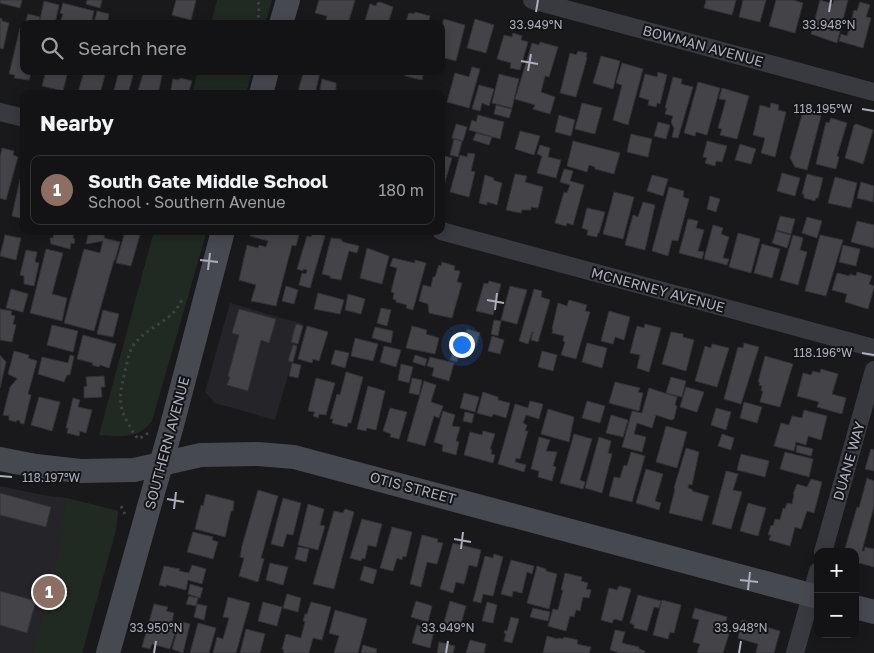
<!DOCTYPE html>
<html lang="en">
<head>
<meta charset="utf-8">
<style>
	:root { --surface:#131214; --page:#1c1b1d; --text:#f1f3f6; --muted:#9d9ea0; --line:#323234; --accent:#7c3aed }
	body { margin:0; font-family:"Golos Text",sans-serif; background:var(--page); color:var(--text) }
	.controls { position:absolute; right:15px; bottom:15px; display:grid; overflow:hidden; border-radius:10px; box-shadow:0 2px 12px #0003 }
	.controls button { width:45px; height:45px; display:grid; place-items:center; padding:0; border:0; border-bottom:1px solid var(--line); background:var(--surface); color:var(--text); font:25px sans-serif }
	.you { position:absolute; left:461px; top:344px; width:18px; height:18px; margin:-12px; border:4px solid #fff; border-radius:50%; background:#1a73e8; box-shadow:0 0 0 8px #1a73e833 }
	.badge { display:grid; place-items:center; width:32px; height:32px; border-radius:50%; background:var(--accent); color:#fff; font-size:16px; font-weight:700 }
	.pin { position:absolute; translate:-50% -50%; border:2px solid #fff; box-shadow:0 1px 5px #0006 }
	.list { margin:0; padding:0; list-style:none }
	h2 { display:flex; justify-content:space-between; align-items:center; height:65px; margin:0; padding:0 20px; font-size:21px }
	h2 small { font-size:16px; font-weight:400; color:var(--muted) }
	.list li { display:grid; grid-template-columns:32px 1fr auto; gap:15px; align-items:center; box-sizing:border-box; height:70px; margin:0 10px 10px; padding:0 10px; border:1px solid var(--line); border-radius:10px }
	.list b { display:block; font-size:19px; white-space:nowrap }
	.list p { margin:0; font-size:16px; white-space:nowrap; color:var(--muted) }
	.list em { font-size:16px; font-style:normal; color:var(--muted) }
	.icon { flex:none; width:28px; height:28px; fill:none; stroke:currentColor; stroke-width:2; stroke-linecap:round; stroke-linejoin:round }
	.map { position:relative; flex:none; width:874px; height:653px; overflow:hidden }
	.search { position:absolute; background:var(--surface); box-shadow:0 2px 12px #0003; left:20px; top:20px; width:425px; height:55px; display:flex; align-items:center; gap:12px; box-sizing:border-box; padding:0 18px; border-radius:10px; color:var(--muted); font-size:19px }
	.panel { position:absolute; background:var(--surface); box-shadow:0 2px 12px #0003; left:20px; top:90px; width:425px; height:145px; border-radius:10px }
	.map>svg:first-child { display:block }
	.built { fill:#252428 }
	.green { fill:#202922 }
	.building { fill:#434348; stroke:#333237 }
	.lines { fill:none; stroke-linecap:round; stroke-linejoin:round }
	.path { stroke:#3f4147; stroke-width:3; stroke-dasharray:2.5 4; stroke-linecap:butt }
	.street { stroke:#393a40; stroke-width:18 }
	.secondary { stroke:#474950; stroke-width:24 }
	.ticks { fill:none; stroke:#abaebb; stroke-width:2 }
	.labels { text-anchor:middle; stroke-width:4; stroke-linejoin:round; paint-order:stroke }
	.street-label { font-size:14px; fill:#abaebb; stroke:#141316 }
	.ticks-label { font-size:12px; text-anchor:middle; fill:#abaebb; stroke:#141316; stroke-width:4; stroke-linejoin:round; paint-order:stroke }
</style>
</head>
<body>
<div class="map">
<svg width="874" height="653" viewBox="0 0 874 653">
	<rect width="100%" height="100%" fill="#19181b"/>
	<g class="built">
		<path d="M230 303 303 324 275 420 215 403 205 392Z"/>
		<path d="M0 486 48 496 67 498 118 511 116 530 82 653H0Z"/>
	</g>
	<g class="green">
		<path d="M217 0H272L265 24H211Z"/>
		<path d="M198 71H252L246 94H192Z"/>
		<path d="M154 231H207L152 421C138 440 120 436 99 435Z"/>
		<path d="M67 498 118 511 116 530 82 653H33L64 532 59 530Z"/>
	</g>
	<g class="building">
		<path d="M0 0H22L20 8 0 3Z"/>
		<path d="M87 0H102L100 8 86 4Z"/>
		<path d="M176 0H196L191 20 172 15Z"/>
		<path d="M319 0H355L348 24H341L326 20 327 16 315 13Z"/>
		<path d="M706 0H736L732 15 704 8Z"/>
		<path d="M743 0H766L760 22 739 17Z"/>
		<path d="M776 0H793L803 3 795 33 769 26Z"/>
		<path d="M820 0 833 4 834 0H848L837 43 811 34Z"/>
		<path d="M44 1 59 5 55 24H39Z"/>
		<path d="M380 2 393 7 388 24H364L370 4 376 6 377 3Z"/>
		<path d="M860 2 870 5 866 17 871 18 863 48 839 41 841 34 847 36 854 10 857 11Z"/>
		<path d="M63 3 94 11 91 24H74L61 20 63 14 60 13Z"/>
		<path d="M97 11 109 14 107 24 94 23Z"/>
		<path d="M415 12 430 16 428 24H405L409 13 414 14Z"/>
		<path d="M28 14 40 17 39 24H25Z"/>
		<path d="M0 18 2 19V21L9 23 3 49 0 48Z"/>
		<path d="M444 19 465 25 456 61 441 57V28Z"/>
		<path d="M475 19 494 25 486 53 467 48Z"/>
		<path d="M20 28H24V71H32L29 80 14 78 15 75 9 74Z"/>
		<path d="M513 33 522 36 521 40 528 42 520 70 510 68 511 63 497 59 504 35 512 37Z"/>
		<path d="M540 42 558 47 549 77 545 76 541 92 555 97 550 114 533 109 535 105 515 99 532 43 539 45Z"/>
		<path d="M578 51 587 53 586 57 587 58 576 97 560 93 570 53 576 55Z"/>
		<path d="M601 56 620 61 613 89 593 83Z"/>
		<path d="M622 63 643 69 628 125 613 120 622 85 616 83Z"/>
		<path d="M472 67 480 69 469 108 447 102 455 73 469 77Z"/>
		<path d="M46 71H68L63 91 42 86Z"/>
		<path d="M84 71H106L100 94 78 93Z"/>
		<path d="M119 71H134L128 94H113Z"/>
		<path d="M144 71H163L158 94H137Z"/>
		<path d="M304 71 320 72 315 94 298 91Z"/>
		<path d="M407 71H424L422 80 405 76Z"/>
		<path d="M658 72 667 75 660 104 657 103 656 107 648 105 649 100 639 97 645 74 657 77Z"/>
		<path d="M499 74 519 79 512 108 492 103Z"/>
		<path d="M673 77 682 79 681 84 693 87 678 138 672 137 674 128 671 122 673 116 665 114 667 108H665Z"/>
		<path d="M180 78 192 81 188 94H170L173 79 179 80Z"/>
		<path d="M322 79 336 83V94H319Z"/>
		<path d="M698 82 720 88 707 135 696 132 695 136 684 133Z"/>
		<path d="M479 85 494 89 489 106 482 103 480 111 472 109Z"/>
		<path d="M722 88 749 96 737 139 720 135 722 129 718 128 726 100 719 99Z"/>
		<path d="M582 103 602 108 595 134 575 129Z"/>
		<path d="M771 103 779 105 778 110 786 112 775 157 761 153 765 138 753 135 760 105 770 108Z"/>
		<path d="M496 105 512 109 509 118 494 114Z"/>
		<path d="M810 110 815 111V114L821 116 807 170 795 167 790 158 803 111 809 113Z"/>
		<path d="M478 115 504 122 500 139 469 130 472 120 476 122Z"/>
		<path d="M559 115 575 120 571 136 555 132Z"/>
		<path d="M831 118 847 123 837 156 839 157 836 169 816 164 826 122 829 123Z"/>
		<path d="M658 122 670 125 666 139 654 136Z"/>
		<path d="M456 124 467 127 463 141 452 138Z"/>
		<path d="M856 124 873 130 863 164 845 158 854 125Z"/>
		<path d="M520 131 540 136 534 155 515 149Z"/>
		<path d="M476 133 492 137 489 145 473 140Z"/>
		<path d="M631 134 652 139 648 157 627 152Z"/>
		<path d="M454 139 462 141 458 157 450 155Z"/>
		<path d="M573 141 620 153 614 174 595 169V167L589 165 587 172 567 166Z"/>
		<path d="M707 141 727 146 722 162 716 161 715 166 705 163 707 158 703 157Z"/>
		<path d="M740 144 756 149 751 164 735 160Z"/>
		<path d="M540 145 550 148 548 157 561 160 556 178 537 173 542 156 537 154Z"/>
		<path d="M2 148 14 151 13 155 18 157 6 200 0 198V157Z"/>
		<path d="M468 153 475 154 471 171 475 172 469 197 450 192 460 155 467 157Z"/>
		<path d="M441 155 452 158 442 192H441Z"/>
		<path d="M564 169 573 171 570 181 584 185 573 225 567 223 566 226 555 223 564 192 567 193 570 185 560 182Z"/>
		<path d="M782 173 800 178 795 196 777 191Z"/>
		<path d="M515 174 527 176 525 182 543 187 538 208 531 207V210H522L521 213 506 210Z"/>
		<path d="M807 174 823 178 818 198H816L815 201 804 198V194H802Z"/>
		<path d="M485 175 494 178 493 180 502 183 497 205 487 202V205L479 203Z"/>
		<path d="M652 175 668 179 663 196 647 191Z"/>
		<path d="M835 177 857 183 851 208 828 203Z"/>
		<path d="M20 179 24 180V219L12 216Z"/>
		<path d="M861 182 874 186 873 202 857 198Z"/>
		<path d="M669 187 684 191 683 197 689 199 678 241 672 240 668 256 652 251Z"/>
		<path d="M614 192 634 197 623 239 603 234Z"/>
		<path d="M710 196 720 199 716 212 707 209Z"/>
		<path d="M643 202 655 205 645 250 625 245 633 215 638 217Z"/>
		<path d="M587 208 605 212 599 233H598L597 237 587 235 588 230 582 228Z"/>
		<path d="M780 216 795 219 791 234 776 230Z"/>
		<path d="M807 217 822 221 817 238 802 233Z"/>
		<path d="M688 219 698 221 696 228 704 230 698 251 704 252 702 259 679 253Z"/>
		<path d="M857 221 874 225V248L851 242Z"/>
		<path d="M713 225 723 228 721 234 729 237 723 258 729 259 727 265 704 259Z"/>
		<path d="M54 231H74L73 238 75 239 74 244 71 243 70 249 51 244 50 238H53Z"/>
		<path d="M89 231H105L104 238 120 242 115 260H114L94 331 64 323 84 249 100 253 103 241 86 244Z"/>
		<path d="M125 231H141L131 266 116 263Z"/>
		<path d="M252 231H300L296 246 292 245 276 306 251 301 256 285 239 280 247 245 258 248 259 245 266 247 268 241 250 236Z"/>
		<path d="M776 231 791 235 787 248 772 243Z"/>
		<path d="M313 232 325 236 310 288 299 285 302 273 306 274 307 270 303 269V271L297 269 307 236 311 237Z"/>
		<path d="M738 233 760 239 751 273 729 267Z"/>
		<path d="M5 235 21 238 16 260 0 256Z"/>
		<path d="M793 235 803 238 800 250 807 252 798 285 780 280Z"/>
		<path d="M820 235 843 240 826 296 805 291Z"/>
		<path d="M331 238 341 239 343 242 359 246 357 253 349 251 341 280 330 278V276L322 274Z"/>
		<path d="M762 244 780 249 772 278 754 273Z"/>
		<path d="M843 245 860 249 856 266 839 262Z"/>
		<path d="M367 248 389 256 382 284 360 278Z"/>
		<path d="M46 249 63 253 52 294 67 298 62 321 30 313Z"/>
		<path d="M26 250 37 252 35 262 39 263 34 286 24 284V276L20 275Z"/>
		<path d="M393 258 415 263V260L426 263 413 310 406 308 407 305 396 302V300L393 299 394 293 391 292 397 268 390 266Z"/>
		<path d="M442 262 455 266 454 270 460 271 457 282 462 283 452 318 429 313 428 304 419 301 423 285 431 287 433 277H435L439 265 441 266Z"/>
		<path d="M857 272 872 276 869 284 874 286V288L868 309 845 302 847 294 832 290 837 273 850 276V274L856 276Z"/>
		<path d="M489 281 501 284 493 315 476 311 484 283 488 284Z"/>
		<path d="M286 286 298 290 294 304 282 301Z"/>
		<path d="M510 286 527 290 517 324 501 320Z"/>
		<path d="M11 289 28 294 23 312 6 308Z"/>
		<path d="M534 289 542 291 541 297 550 300 538 342 531 340 533 332H532L528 344 519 341Z"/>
		<path d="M318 293 344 300 340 314 314 309Z"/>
		<path d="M348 294 365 299 361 314 345 310Z"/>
		<path d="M569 300 587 305 585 311 590 312 576 359 561 355 565 342 563 341 564 336 552 333 553 330 552 329 558 303 567 306Z"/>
		<path d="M381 308 391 310 387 326 377 323Z"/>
		<path d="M0 309 12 311 11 315 15 316 13 324 16 325 12 342 0 340Z"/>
		<path d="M239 309 276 319 269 343 261 340 248 391 227 385 230 377 228 376 239 335 232 333Z"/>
		<path d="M103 310 119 314 113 337 97 334Z"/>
		<path d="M609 311 630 317 624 340 615 337 613 344 601 341Z"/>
		<path d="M494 320 501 321 498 336 491 334Z"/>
		<path d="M296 324 303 326 298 344 291 342Z"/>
		<path d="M645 324 661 328 649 372 637 368 640 355 630 353 637 326 644 328Z"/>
		<path d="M52 325 78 331 73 352 47 345Z"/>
		<path d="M307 326 328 332 319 361 313 359 312 363 298 359Z"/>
		<path d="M412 326 427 330 426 334 439 338 435 354 406 348Z"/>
		<path d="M375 327 393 331 391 343 372 338Z"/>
		<path d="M467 329 480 333 476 346 463 342Z"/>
		<path d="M671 332 683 334V337L694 340 686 371 662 364Z"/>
		<path d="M83 335 116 344 109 368 100 365 99 367 92 365 93 363 77 359Z"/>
		<path d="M492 336 504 340 500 354 488 351Z"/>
		<path d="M355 338 378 344 373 361 351 356Z"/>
		<path d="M587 343 607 348 602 368 582 362Z"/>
		<path d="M744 343 759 347 741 404 724 399 738 347 743 348Z"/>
		<path d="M712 344 729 348 717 387 695 381 705 346 711 348Z"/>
		<path d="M293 345 297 346 293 362 288 361Z"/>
		<path d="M384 346 401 350 396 367 380 362Z"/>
		<path d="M454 348 460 350 457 362 450 360Z"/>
		<path d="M335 350 349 353 345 368 331 364Z"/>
		<path d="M14 351 29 355 28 358 37 361 28 394 31 395 24 424 20 423V421L17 420 16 422 9 420V416L3 415 10 387 17 379H18L8 374Z"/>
		<path d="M542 351 557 355 553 371 538 367Z"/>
		<path d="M0 355 6 362 0 388Z"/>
		<path d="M70 355 74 356 70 375H67L64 382 38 374 42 357 68 363Z"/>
		<path d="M415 355 427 359 425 366 413 362Z"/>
		<path d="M765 356 793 364 780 407 760 402 763 391H761L762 386 759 385 760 382H758Z"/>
		<path d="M430 357 454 363 449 381 432 376 434 368 427 366Z"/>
		<path d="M292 363 301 365 298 378 289 376Z"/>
		<path d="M401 364 413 367 409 383 398 380Z"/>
		<path d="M821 369 838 374 832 394 846 398 842 414 817 407 819 402 797 396 803 373 811 375 813 371 820 373Z"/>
		<path d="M346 372 363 377 351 423H348L347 427 332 423 333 419H330L337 394 340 395Z"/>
		<path d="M104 376 105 387H101L102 397 84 398V387L87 386 86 377Z"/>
		<path d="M671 377 686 381 682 397 666 393Z"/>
		<path d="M316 378 335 383 326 415 319 414 318 418 313 416 315 412 308 411Z"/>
		<path d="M412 378 422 380 419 395 409 393Z"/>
		<path d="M424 381 436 385 431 402 443 406 439 418 434 416 425 446 407 441Z"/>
		<path d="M615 382 640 388 638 392 643 393 639 411 609 403Z"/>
		<path d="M368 386 385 391 376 430 367 428 366 431 357 429Z"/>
		<path d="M686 387 704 392 697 412 680 407Z"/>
		<path d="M649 388 677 397 675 405 677 406 674 419 671 420 656 415 652 428 637 423 634 434 646 437 642 452 622 447 632 411 642 413Z"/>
		<path d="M483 392 498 397V400L510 403 506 418 493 414 492 417 477 413Z"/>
		<path d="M464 393 479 397 475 412 460 408Z"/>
		<path d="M39 397 60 402 52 431 31 425Z"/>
		<path d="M73 398 80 400 78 407 92 410 86 433 80 431 79 436 67 433 68 428H66Z"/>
		<path d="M530 401 543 404 539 419 526 415 523 423 527 425 525 431H528L520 459 516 458 515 462 526 465 524 472 498 464 515 404 528 408Z"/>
		<path d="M587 401 605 406 600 423 582 418Z"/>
		<path d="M744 402 762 407 757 423 740 418Z"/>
		<path d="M390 408 407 412 399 439 390 437 391 434 383 431Z"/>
		<path d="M716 408 731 412 726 430 711 425Z"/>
		<path d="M548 409 574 417 569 442 541 434Z"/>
		<path d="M804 410 827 416 821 440 808 436 806 445 796 442 794 451 774 446 781 423 789 425 792 416 802 418Z"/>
		<path d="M443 411 455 415 452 426 460 427 456 441 459 442 456 455 442 451 443 445 434 442Z"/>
		<path d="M465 412 474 414 472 423 463 421Z"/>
		<path d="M611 415 628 420 623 437 606 433Z"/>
		<path d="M666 426 687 432 677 468 656 462Z"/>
		<path d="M483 431 495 434 490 449 492 450 491 454 495 455 493 463 464 455 470 432 482 435Z"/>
		<path d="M574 434 592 439 580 480 585 482 583 489 560 483Z"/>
		<path d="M722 434 734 438 731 450 718 446Z"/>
		<path d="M539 437 550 440 546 451 557 452 553 466 556 467 552 481 538 477 539 471 531 469Z"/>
		<path d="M599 437 611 441 608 453 612 454 602 493 585 488Z"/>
		<path d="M797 445 813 449 811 456 796 452Z"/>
		<path d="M686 448 699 452 692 485 689 484 688 488 693 490 692 491 709 496 702 521 669 513 675 489 674 488Z"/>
		<path d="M871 449 874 450V471L865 469Z"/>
		<path d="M631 452 645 456 632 502 609 496 614 477 620 478 624 465 627 466Z"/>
		<path d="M785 452 813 459 809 477 780 469Z"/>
		<path d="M741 454 769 461 765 477 737 470Z"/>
		<path d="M646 469 663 474 655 501 661 503 659 510 636 503Z"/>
		<path d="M726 471 738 474 733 490 742 492 731 529 712 524Z"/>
		<path d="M867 478 874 481V506L862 551H864L865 547 874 549V567L855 562V552H844L857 507 859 508Z"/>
		<path d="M811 479 822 482 814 513 807 511 801 529 795 527 790 546 769 540 771 535H768L771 525 773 526 775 519 780 520 783 508 785 509 787 503 792 504 794 494H793L797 484 807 487Z"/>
		<path d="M258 490 278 496 261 558 264 559 258 582 239 576 244 558 240 557 242 546Z"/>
		<path d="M0 493 51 507 46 527 0 515Z"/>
		<path d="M206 494 234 501 233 511H231L225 537 195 529 201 505 203 506Z"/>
		<path d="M283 498 301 503 293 535 287 534 283 547 271 544Z"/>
		<path d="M748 503 766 508 758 536 740 531Z"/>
		<path d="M308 504 324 509 320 525 325 526 318 550 298 545Z"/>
		<path d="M345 509 354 512 334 589 313 584 334 511 343 513Z"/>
		<path d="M362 519 382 524 376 547 368 545 365 559 362 558 361 561 350 558Z"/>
		<path d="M392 527 412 532 406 557 403 556 402 560 397 558 393 571 380 568Z"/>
		<path d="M193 532 213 537 212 540 218 542 213 559 187 552Z"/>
		<path d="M422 535 438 539 437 542 443 543 437 564 427 562 421 587 410 584Z"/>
		<path d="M453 543 481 550 477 567 469 565 464 584 456 582 453 593 440 589Z"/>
		<path d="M298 547 309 549 306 562 295 559Z"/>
		<path d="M494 554 503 557 493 596 483 594 481 603 473 601 485 556 493 558Z"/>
		<path d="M511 560 534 566 532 574 527 572 522 593 513 591 512 597 501 594Z"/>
		<path d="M270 563 288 567 283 585 266 580Z"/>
		<path d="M192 565 206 569 202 584 188 580 186 590 166 585V587L159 585 164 566 180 569 179 571 189 573Z"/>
		<path d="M364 566 377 570 373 584 360 580Z"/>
		<path d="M537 566 546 569V571L557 574 549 609 527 603Z"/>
		<path d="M565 573 582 577 581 581 588 583 586 589 591 590 589 598 583 597 580 611 576 610 574 617 570 616 566 631 548 626 553 609 558 610 563 590H561Z"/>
		<path d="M190 584 203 588 200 598 188 594Z"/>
		<path d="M619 586 631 589 622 621 614 619 612 623 601 620 609 588 617 590Z"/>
		<path d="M0 591 36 601 27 633 0 625Z"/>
		<path d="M287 594 301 598 298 612 283 608Z"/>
		<path d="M638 595 661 601 659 608 654 607 647 631 634 628V625L630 623Z"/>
		<path d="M189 596 198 598 196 606 186 604Z"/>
		<path d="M228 597 250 603 236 653H213L217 637 223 639 229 618 223 617Z"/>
		<path d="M662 600 681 605 674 633 670 632 668 639 653 635Z"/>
		<path d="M416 601 432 606 428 622 411 617Z"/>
		<path d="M450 601 466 606 459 631 443 626Z"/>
		<path d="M263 602 282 607 277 626 258 621Z"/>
		<path d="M311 602 331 607 322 640 313 638 309 653H283L284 650 282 649 286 634 301 638 305 622 303 621 305 614H307Z"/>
		<path d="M487 602 497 605 493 623 482 621Z"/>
		<path d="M154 604 168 607 166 611 174 613 172 621 175 622 172 632 175 633 170 649 152 644 150 649 142 647Z"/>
		<path d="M197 604 207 606 204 620 194 617Z"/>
		<path d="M533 608 550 612 548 621 530 617Z"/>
		<path d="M695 608 727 617 723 632 729 634 723 653H697L700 644 693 642 699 620 692 618Z"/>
		<path d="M335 610 367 619 358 653H334L339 636 329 633Z"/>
		<path d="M511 617 519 619 512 643 504 641 506 634 504 633 505 630 507 631Z"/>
		<path d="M742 620 780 631 774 653H756L758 644 738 638Z"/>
		<path d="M180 621 190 624 183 653 172 649Z"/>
		<path d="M198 623 216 628 209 653H190Z"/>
		<path d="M417 625 434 631 430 648 412 643Z"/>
		<path d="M246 629 265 634 260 653H240Z"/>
		<path d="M615 630 625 632 622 643 639 647V649L645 651 644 653H620L610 650Z"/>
		<path d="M547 636 557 639 558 638 563 639 564 637 578 640 577 644 591 647 589 653H543Z"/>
		<path d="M470 640 486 644 484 653H466Z"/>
		<path d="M439 642 455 646 453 653H437Z"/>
		<path d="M363 645 377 649 376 653H361Z"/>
	</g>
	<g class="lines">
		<g class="path">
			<path d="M258 24 259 8 258 0"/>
			<path d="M148 433 139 439C134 435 131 429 128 423 116 403 121 389 126 367 128 358 130 348 136 342 151 325 175 320 183 297"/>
			<path d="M121 506 125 514"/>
		</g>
		<g class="street">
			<path d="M532 0 874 92"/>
			<path d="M0 112 24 118"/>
			<path d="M441 231 874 348"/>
			<path d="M823 552 874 370"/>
			<path d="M795 653 818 571"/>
		</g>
		<g class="secondary">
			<path d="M281 24 288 0"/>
			<path d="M261 94 267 71"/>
			<path d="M0 459 36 466 80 471 134 470 201 455 258 454 294 457 818 597"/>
			<path d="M855 607 874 612"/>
			<path d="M108 653 172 425 223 231"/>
		</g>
	</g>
	<path class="ticks" d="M536 12 538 0M829 12 831 0M521 61 538 64M528 71 531 54M862 109 874 111M200 260 218 262M208 270 210 253M487 300 504 303M495 310 497 293M862 353 874 355M0 476 12 477M167 499 184 502M174 509 176 492M454 539 471 542M461 549 463 532M740 580 758 582M748 590 750 572M154 653 156 641M446 653 448 641M739 653 741 641"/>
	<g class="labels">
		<g class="street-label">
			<text transform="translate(703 46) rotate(15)" y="5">BOWMAN AVENUE</text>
			<text transform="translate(658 290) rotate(15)" y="5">MCNERNEY AVENUE</text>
			<text transform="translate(167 443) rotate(-75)" y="5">SOUTHERN AVENUE</text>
			<text transform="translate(849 461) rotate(-74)" y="5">DUANE WAY</text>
			<text transform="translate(413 488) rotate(15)" y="5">OTIS STREET</text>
		</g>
	</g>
	<g class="ticks-label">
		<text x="536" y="29">33.949°N</text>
		<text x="829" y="29">33.948°N</text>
		<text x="823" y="113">118.195°W</text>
		<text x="823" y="357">118.196°W</text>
		<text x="51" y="482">118.197°W</text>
		<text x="156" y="632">33.950°N</text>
		<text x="448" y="632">33.949°N</text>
		<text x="741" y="632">33.948°N</text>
	</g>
</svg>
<div class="controls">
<button>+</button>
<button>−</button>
</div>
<div class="you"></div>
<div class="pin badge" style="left:49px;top:592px;background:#8d6e63">1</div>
<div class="search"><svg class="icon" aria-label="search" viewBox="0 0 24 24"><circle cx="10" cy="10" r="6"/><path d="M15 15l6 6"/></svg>Search here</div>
<section class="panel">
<h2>Nearby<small></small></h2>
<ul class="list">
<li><span class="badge" style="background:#8d6e63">1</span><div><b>South Gate Middle School</b><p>School · Southern Avenue</p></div><em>180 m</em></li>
</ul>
</section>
</div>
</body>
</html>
